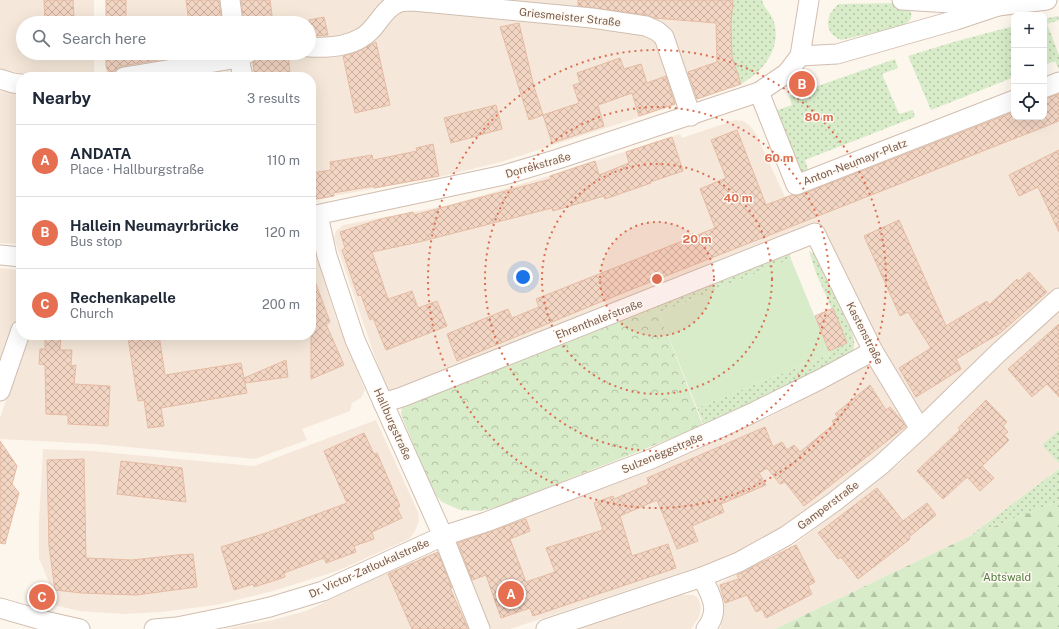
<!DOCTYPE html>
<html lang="en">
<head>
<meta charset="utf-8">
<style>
	:root { --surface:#fff; --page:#f2f2f3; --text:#1f2937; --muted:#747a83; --line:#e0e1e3; --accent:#e76f51 }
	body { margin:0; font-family:"Public Sans",sans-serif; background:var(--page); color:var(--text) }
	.controls { position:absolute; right:12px; top:12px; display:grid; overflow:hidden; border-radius:8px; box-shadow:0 4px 16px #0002 }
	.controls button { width:36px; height:36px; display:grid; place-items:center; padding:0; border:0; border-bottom:1px solid var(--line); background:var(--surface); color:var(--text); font:20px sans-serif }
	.you { position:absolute; left:523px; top:277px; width:14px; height:14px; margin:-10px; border:3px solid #fff; border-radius:50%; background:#1a73e8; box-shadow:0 0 0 6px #1a73e833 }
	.badge { display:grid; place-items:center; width:26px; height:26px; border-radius:50%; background:var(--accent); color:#fff; font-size:13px; font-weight:700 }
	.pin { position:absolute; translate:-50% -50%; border:2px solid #fff; box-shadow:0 1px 4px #0006 }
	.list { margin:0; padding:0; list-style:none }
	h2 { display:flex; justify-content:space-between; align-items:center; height:52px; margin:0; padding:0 16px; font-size:17px }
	h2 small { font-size:13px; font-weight:400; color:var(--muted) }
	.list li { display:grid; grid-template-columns:26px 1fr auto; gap:12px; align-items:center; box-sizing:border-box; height:72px; padding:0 16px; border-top:1px solid var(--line) }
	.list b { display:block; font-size:15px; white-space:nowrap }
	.list p { margin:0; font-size:13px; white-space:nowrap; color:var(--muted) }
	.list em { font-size:13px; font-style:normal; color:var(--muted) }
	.icon { flex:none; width:22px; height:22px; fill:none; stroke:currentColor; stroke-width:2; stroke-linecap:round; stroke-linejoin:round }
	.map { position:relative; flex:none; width:1059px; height:629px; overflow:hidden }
	.search { position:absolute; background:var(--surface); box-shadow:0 4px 16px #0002; left:16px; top:16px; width:300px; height:44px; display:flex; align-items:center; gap:10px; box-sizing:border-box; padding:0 14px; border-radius:22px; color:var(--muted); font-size:15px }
	.panel { position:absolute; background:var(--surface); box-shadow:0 4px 16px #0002; left:16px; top:72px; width:300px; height:268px; border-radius:16px }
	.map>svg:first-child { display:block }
	.residential { fill:#f5e8da }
	.grass { fill:url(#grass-dots) }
	.forest { fill:url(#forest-firs) }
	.park { fill:url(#park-crowns) }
	.pitch { fill:#d8ecc9 }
	.building { fill:url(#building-cross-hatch); stroke:#e6bba3 }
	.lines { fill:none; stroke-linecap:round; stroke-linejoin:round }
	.minor-casing { stroke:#d1beb0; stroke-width:21 }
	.minor { stroke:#fff; stroke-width:19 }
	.ring { fill:none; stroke:#dc6d51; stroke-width:2; stroke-dasharray:2 4 }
	.labels { text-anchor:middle; stroke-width:3; stroke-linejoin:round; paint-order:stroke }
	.street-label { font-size:11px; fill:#7a5c4d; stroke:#fffaf3 }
	.park-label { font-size:11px; fill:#537a41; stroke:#fffaf3 }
	.centre { fill:#dc6d51; stroke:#fffaf3; stroke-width:2 }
	.ring-label { font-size:12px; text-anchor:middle; font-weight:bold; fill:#dc6d51; stroke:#fffaf3; stroke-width:3; stroke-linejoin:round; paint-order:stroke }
</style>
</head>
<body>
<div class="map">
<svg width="1059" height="629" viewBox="0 0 1059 629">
	<defs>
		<pattern id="grass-dots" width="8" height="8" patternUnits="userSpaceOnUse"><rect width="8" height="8" fill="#d8ecc9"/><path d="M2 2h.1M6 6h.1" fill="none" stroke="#b4c2a5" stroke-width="1.8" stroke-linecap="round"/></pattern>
		<pattern id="forest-firs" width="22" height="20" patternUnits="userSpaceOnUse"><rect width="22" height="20" fill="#d8ecc9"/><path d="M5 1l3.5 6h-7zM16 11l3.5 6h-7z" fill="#b4c2a5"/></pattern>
		<pattern id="park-crowns" width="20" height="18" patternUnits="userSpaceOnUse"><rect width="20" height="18" fill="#d8ecc9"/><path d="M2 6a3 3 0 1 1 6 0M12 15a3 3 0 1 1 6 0" fill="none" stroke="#b4c2a5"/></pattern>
		<pattern id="building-cross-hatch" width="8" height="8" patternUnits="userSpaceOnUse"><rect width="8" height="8" fill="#f3d5c3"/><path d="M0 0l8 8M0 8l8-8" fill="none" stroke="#cab0a1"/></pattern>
	</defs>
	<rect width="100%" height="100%" fill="#fdf6ec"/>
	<g class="residential">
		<path d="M0 0H94V23H23V53H94V75L37 76 0 69Z"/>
		<path d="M106 0H222L225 23H106Z"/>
		<path d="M242 0H733L741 84 501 162 439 177 311 200V77H254L250 53H309V23H245Z"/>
		<path d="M106 53H213L110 75 106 71Z"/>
		<path d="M229 71 235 77H200Z"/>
		<path d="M1059 89V291L922 417 877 348 820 224 394 393 386 389 334 238 336 231 343 225 449 205 542 178 680 134 682 138 735 120 743 121 750 126 756 134 785 197 1014 107V117H1044V95Z"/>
		<path d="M0 91 21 95V244L0 243Z"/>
		<path d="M311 239 336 318 365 390 361 398 352 403 350 411 302 429 307 440 255 459 96 444 0 439V418L29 335H311Z"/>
		<path d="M0 268 21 270V308L0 373Z"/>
		<path d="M1059 309V430L1043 445 1059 463V469L970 536 775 629H720L724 613V604L718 584 795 544 900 463 994 368Z"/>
		<path d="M866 366 875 369 907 421V429L904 436 804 514 772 534 747 547 716 561 510 629H492L485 622 455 539 638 472 769 417Z"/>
		<path d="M376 420 418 512 419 521 415 531 409 539 337 571 273 591 216 605 161 612 124 614 79 611 50 604V585L39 558V521L43 449 92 451 254 466Z"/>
		<path d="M435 552 470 629H224L273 620 306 611 387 573Z"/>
		<path d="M679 595H693L698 598 701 606 699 617 691 629H577Z"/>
	</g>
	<g class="grass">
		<path d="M733 0H762C763 7 770 12 773 19 783 47 764 71 741 84L732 57 731 24Z"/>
		<path d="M901 3C915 10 915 20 900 27L841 40C823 33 825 14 839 4Z"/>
		<path d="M1058 16 1059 20 1047 24 1059 55V69L1055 61 1044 65V19Z"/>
		<path d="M1014 26V77L931 110 908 56 957 41Z"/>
		<path d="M895 59 898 68 882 74 899 114 913 110 915 117 805 160 809 173 801 176 775 111 792 105 789 96Z"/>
		<path d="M789 251 791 259 659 313 654 304Z"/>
		<path d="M809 251 815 254 853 335C856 348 854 350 845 359L704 426 697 408 830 354 829 351 847 343 816 273Z"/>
		<path d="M1059 430V463L1042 445Z"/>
		<path d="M1059 469V501L970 536Z"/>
	</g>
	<path class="forest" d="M1059 501V629H775L970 536Z"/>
	<path class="park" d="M654 304 659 313 703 426 500 506 481 511 460 510 442 502 432 491 401 414 402 407Z"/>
	<path class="pitch" d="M791 259 830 354 697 408 659 313Z"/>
	<g class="building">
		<path d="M44 0H73L74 18H70L71 23H45Z"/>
		<rect x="106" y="0" width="20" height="23"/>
		<path d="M186 0H219L222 23H189Z"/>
		<path d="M241 0H270L273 23H244Z"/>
		<path d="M578 0H733L731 24 732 57 741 84 697 99 688 72 717 62 716 23 654 18 648 15 578 6Z"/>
		<path d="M324 17 328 35 309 36V20Z"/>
		<path d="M519 23 534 87 543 115 529 120 500 27Z"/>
		<path d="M376 42 390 105 355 113 343 56 359 51Z"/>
		<path d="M106 53H175V57L122 66 117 69 114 73 108 71 106 66Z"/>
		<path d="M265 53H288L290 73 280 74V77H255L253 63 257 59 259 54Z"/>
		<path d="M620 58 624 69 641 64 647 83 666 76 675 104 639 116 632 93 598 105 604 126 552 143 543 115 579 103 573 85 580 83 577 73Z"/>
		<path d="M1059 94V121L620 294 457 361 447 334 508 309 512 318 539 307 536 299 715 228 700 189 726 178 711 140 737 130 766 205 792 195H800L1014 112V117H1044V99Z"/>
		<path d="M496 105 502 129 451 143 444 118Z"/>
		<path d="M672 137 683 171 650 182 651 183 605 199 604 196 553 211 552 208 419 242 372 252 388 299 412 291 418 308 437 301 447 326 386 350 373 318 370 320 361 295 358 296 342 250 345 248 340 232 381 219 413 212 414 215 551 179 550 176 595 161 599 175 629 163 626 152Z"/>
		<path d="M433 144 439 176 374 188V186L333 193 334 196 311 200V173L331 170 330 162 372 155 373 160 417 151 416 148Z"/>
		<path d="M1059 150V232L1038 187 1019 196 1009 175Z"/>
		<path d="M899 220 946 326 987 301 989 305 1017 279 1019 281 1029 272 1047 292 1000 333 956 359 961 369 916 397 899 368 931 348 908 312 900 316 864 236Z"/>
		<path d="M313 276 330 322 326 324 344 365 311 379V277Z"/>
		<path d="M833 308 847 343 829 351 815 316Z"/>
		<path d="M1059 324V397L1047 384 1032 397 1008 369Z"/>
		<path d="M45 335H61L60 350H72L71 366 76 365 74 384 110 386 108 426 68 424V415L46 414 45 365 39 364 40 349H45Z"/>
		<path d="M135 335H159L165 375 241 363 247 393 161 408 164 426 148 428 144 400 138 401 128 338H136Z"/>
		<path d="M286 360 288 377 245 383 244 378Z"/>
		<path d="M870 385 886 410 890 407 906 426 804 506 785 482 780 484 767 468 759 473 766 485 721 504 724 512 692 526 698 541 677 549 657 500 620 516 632 556 668 544 676 568 533 616 530 608 501 618 486 575 472 580 458 543 526 519 530 531 510 539 526 582 555 572 546 548 603 530 594 503 613 496 614 499 649 484 647 478 765 427 773 447 782 442 787 450 794 445 800 452 834 424 832 421 838 417 835 414Z"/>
		<path d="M986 400 1007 422 1003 426 1008 432 1004 435 1009 440 982 466 994 478 980 491 967 477 943 499 917 471 960 430 958 428Z"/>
		<path d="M364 433 374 454 377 453 400 506 397 508 402 518 372 532 374 539 354 546 356 552 326 563 324 558 284 573 285 577 254 587 253 584 234 590 221 547 266 533 347 503 324 451Z"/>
		<path d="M0 441 17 466 12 484 19 493 5 544 0 543Z"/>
		<path d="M84 459 86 558 132 560 177 555 193 554 197 587 136 595 82 593 55 590 49 546 47 460Z"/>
		<path d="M121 461 182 468 186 502 117 494Z"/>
		<path d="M877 488 903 521 927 503 936 515 909 537 910 539 858 579 841 557 838 559 818 533Z"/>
		<path d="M796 545 815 582 808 586 812 594 766 618 762 609 756 612 747 595 725 603 720 585 739 579 737 575Z"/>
		<path d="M438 552 452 588H450L468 629H412L388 574Z"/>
	</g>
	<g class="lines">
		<defs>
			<g id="minor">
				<path d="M230 0 233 23"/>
				<path d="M902 0 998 6 1047 0"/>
				<path d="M309 47C326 48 346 47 361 38 377 30 382 8 400 2 404 1 409 1 413 1L592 18 646 26 657 31 664 37 691 116"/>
				<path d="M238 53 243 77"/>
				<path d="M800 56 837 54 956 20 998 6"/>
				<path d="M124 77 239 58 248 53"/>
				<path d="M0 79 13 83 21 84"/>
				<path d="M1044 88 1059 82"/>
				<path d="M759 92 796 185 1014 100"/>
				<path d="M318 215 327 256 355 340 443 536 480 629"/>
				<path d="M311 216 504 175 558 159 759 92 787 73 800 56 809 0"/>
				<path d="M0 255 21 257"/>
				<path d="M0 391 21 330"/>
				<path d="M383 403 402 397 815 233 873 351 920 429"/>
				<path d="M702 577C711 596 721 609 706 629"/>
				<path d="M0 608 45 621 80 629"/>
				<path d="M154 629 177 627 231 616 270 607 323 591 443 536 486 522 651 459 748 415 821 379 873 351"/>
				<path d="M546 629 702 577 739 562 786 536 834 502 881 465 920 429 998 353 1059 298"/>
			</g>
		</defs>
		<use href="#minor" class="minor-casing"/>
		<use href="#minor" class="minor"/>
	</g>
	<circle cx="657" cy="279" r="57" fill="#dc6d51" fill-opacity=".12"/>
	<g class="ring">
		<circle cx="657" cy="279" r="57"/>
		<circle cx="657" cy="279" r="115"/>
		<circle cx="657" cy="279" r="172"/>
		<circle cx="657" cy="279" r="229"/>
	</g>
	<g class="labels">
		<g class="street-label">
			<text transform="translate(570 17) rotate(6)" y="4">Griesmeister Straße</text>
			<text transform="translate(855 162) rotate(-21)" y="4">Anton-Neumayr-Platz</text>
			<text transform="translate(538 165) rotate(-16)" y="4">Dorrekstraße</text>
			<text transform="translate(599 319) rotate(-21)" y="4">Ehrenthalerstraße</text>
			<text transform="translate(865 333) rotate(63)" y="4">Kastenstraße</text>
			<text transform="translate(393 424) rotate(66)" y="4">Hallburgstraße</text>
			<text transform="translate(662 453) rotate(-23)" y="4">Sulzeneggstraße</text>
			<text transform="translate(828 505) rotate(-37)" y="4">Gamperstraße</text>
			<text transform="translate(369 568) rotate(-24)" y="4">Dr. Victor-Zatloukalstraße</text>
		</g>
		<g class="park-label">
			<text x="1007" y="581">Abtswald</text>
		</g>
	</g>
	<circle cx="657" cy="279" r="6" class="centre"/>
	<g class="ring-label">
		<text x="819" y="121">80 m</text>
		<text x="779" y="162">60 m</text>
		<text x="738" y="202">40 m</text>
		<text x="697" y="243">20 m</text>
	</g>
</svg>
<div class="controls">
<button>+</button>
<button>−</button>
<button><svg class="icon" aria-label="locate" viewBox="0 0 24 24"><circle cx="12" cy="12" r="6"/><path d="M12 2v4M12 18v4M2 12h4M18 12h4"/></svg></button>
</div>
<div class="you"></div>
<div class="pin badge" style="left:511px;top:594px">A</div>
<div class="pin badge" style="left:802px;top:84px">B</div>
<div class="pin badge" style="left:42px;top:597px">C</div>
<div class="search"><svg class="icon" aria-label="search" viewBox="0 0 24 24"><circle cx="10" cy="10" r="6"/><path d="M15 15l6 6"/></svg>Search here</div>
<section class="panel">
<h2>Nearby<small>3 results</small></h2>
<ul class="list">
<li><span class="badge">A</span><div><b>ANDATA</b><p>Place · Hallburgstraße</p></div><em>110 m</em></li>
<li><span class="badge">B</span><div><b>Hallein Neumayrbrücke</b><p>Bus stop</p></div><em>120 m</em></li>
<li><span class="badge">C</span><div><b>Rechenkapelle</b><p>Church</p></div><em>200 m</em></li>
</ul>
</section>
</div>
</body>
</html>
